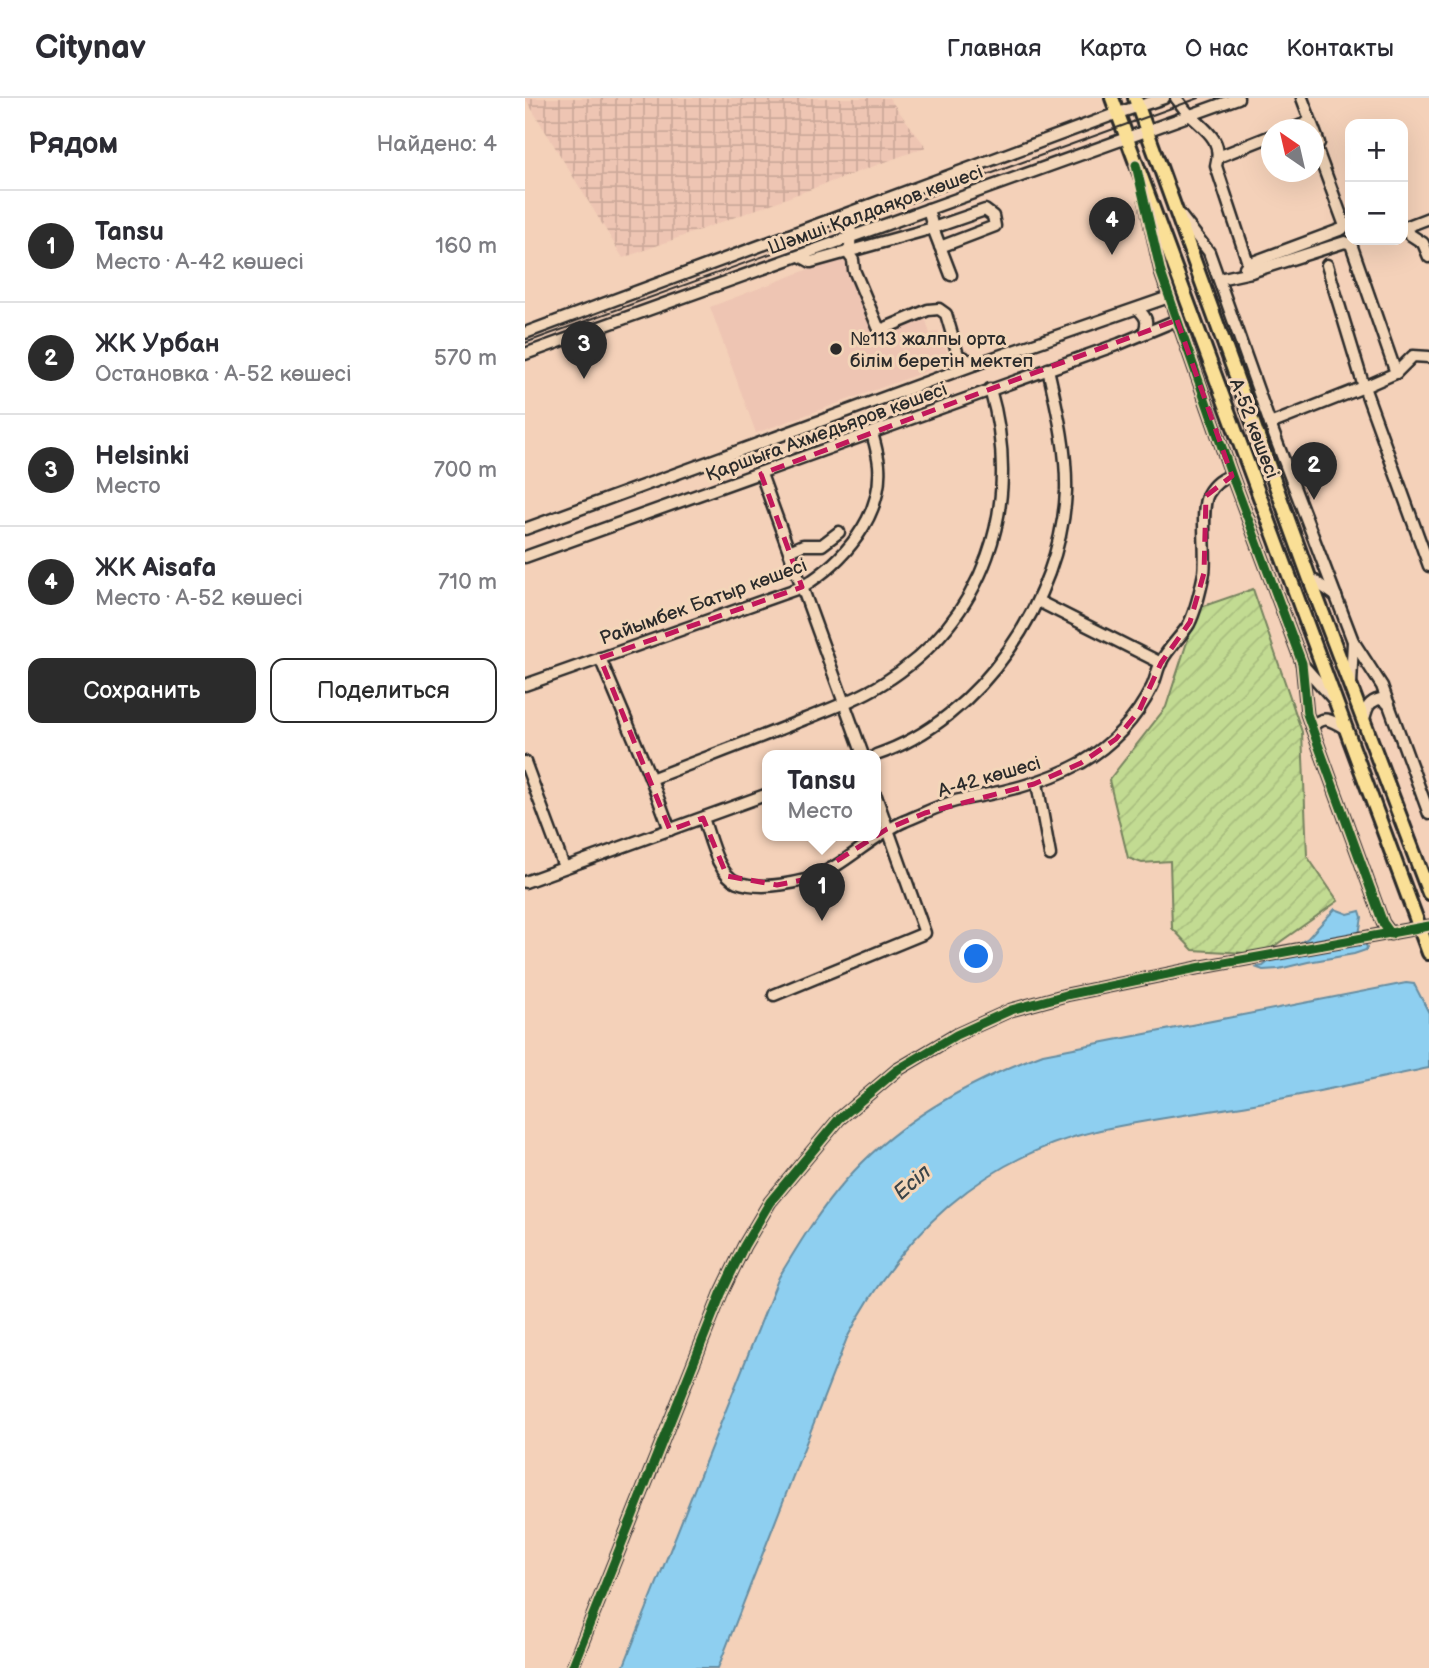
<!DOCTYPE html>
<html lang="ru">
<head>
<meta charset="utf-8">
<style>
	:root { --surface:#fff; --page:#f2f2f3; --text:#2b2b33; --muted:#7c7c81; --line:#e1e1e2; --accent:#2b2b2b }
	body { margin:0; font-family:"Balsamiq Sans",sans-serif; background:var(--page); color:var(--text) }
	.controls { position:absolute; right:21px; top:21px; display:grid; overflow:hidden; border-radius:14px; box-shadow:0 7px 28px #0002 }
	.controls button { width:63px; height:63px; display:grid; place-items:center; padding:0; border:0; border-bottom:2px solid var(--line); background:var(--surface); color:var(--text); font:35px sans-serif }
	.compass { position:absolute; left:736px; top:21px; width:63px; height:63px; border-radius:50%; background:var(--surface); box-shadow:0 7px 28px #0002; rotate:326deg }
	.you { position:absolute; left:452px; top:859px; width:24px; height:24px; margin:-18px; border:5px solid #fff; border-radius:50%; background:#1a73e8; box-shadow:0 0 0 10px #1a73e833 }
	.badge { display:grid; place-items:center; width:46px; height:46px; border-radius:50%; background:var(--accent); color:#fff; font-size:23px; font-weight:700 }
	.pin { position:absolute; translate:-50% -58px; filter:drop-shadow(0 2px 4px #0008) }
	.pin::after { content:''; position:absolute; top:37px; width:24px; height:21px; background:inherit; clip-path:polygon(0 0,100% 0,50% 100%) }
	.popup { position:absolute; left:237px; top:652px; width:119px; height:91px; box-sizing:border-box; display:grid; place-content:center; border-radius:14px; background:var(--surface); filter:drop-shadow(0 2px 5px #0005); font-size:23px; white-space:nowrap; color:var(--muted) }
	.popup b { font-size:26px; color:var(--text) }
	.popup::after { content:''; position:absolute; left:50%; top:100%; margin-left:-14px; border:14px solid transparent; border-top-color:var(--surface) }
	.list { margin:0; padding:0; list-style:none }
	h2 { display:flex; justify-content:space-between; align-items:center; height:91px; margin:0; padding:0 28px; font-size:30px }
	h2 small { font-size:23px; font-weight:400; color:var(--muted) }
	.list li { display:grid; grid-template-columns:46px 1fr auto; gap:21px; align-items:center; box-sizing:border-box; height:112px; padding:0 28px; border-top:2px solid var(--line) }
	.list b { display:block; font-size:26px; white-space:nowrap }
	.list p { margin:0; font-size:23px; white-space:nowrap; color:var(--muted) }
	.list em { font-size:23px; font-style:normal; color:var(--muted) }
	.actions { display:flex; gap:14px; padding:21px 28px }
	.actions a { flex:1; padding:16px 0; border:2px solid var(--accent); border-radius:14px; text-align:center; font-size:24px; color:var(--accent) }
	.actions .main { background:var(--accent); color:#fff }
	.map { position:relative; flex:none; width:904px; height:1570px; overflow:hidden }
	header { display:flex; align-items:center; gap:42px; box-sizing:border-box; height:98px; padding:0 35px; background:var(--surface); border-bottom:2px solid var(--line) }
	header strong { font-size:33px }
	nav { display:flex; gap:38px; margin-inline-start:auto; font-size:24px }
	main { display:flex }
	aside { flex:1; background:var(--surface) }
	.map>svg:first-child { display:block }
	.built { fill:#eec5b3 }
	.industrial { fill:url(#industrial-grid) }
	.garden { fill:url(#garden-furrows); stroke:#76835e; stroke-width:2 }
	.water { fill:#8ecff0; stroke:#668da1; stroke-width:2 }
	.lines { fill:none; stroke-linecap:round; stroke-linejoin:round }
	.minor-casing { stroke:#2b2b2b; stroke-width:15 }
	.major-casing { stroke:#2b2b2b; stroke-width:18 }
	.minor { stroke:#f3d6b9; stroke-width:10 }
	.major { stroke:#fadf96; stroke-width:12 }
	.tram { stroke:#2b2b2b; stroke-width:2 }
	.cycleway-casing { stroke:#f3d6b9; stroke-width:13 }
	.cycleway { stroke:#1b5e20; stroke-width:9 }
	.marked { fill:none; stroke:#c2185b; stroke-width:5; stroke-dasharray:14 9; stroke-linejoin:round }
	.poi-dot { fill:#2b2b2b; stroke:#f3d6b9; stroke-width:2.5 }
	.labels { text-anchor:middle; stroke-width:6; stroke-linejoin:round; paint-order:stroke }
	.street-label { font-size:19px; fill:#2b2b2b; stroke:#f3d6b9 }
	.poi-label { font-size:19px; fill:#2b2b2b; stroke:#f3d6b9; text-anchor:start }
	.water-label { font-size:21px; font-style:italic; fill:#3a4449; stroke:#f3d6b9 }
</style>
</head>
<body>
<header>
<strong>Citynav</strong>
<nav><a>Главная</a><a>Карта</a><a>О нас</a><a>Контакты</a></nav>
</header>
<main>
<aside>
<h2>Рядом<small>Найдено: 4</small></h2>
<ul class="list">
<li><span class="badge">1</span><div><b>Tansu</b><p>Место · А-42 көшесі</p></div><em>160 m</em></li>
<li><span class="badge">2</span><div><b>ЖК Урбан</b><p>Остановка · А-52 көшесі</p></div><em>570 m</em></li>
<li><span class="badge">3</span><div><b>Helsinki</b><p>Место</p></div><em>700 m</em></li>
<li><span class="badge">4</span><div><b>ЖК Aisafa</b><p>Место · А-52 көшесі</p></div><em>710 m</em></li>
</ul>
<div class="actions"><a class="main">Сохранить</a><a>Поделиться</a></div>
</aside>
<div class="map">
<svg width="904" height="1570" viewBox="0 0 904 1570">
	<defs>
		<pattern id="industrial-grid" width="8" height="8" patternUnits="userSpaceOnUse" patternTransform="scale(1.75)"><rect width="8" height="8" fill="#eec5b3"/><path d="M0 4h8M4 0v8" fill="none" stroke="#cca99a"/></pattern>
		<pattern id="garden-furrows" width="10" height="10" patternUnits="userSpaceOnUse" patternTransform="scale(1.75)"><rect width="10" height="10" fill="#c2db92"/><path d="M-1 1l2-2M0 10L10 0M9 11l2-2" fill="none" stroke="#a7bc7e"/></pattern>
	</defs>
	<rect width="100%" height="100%" fill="#f4d1b9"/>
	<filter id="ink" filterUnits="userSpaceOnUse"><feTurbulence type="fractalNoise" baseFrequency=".0143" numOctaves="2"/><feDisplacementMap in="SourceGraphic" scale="14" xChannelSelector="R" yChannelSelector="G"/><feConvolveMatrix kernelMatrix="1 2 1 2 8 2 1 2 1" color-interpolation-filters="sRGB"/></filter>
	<g filter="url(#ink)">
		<path class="built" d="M318 158 349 237 400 219 405 236 413 233 427 264 231 335 185 209Z"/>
		<path class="industrial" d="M0 0H364L401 49 98 160Z"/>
		<path class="garden" d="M728 491 777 634 782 758 813 803 738 856 668 852 647 830 645 763 617 765 603 760 584 682 641 609 673 510Z"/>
		<g class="water">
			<path d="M810 811 823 816 835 813 837 819 834 836 842 849 841 852 829 856 783 864 754 871 738 872 730 869 738 868 747 861 783 840Z"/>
			<path d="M881 885 889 886 904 915V970C840 983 776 998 711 1009 666 1016 620 1022 575 1032 458 1058 376 1136 322 1240L193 1570H98L254 1179C274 1146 295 1111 321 1082 372 1023 446 983 518 956Z"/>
		</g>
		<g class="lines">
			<defs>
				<g id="minor">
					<path d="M651 0C656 6 660 13 666 18 682 33 698 42 691 68L726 174 694 181"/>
					<path d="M777 0 794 45"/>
					<path d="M765 32 781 25 785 32"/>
					<path d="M693 59 746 38"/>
					<path d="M620 102 636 175 707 378 777 565 782 616 787 630 858 825 866 836"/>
					<path d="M403 111 408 130 322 154 328 162 329 172 353 229 358 231 403 212 414 211 421 216 433 257 451 266"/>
					<path d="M656 118 684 154 745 326 828 543 857 588 904 716"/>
					<path d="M878 130 904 120"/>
					<path d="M878 132 898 145 904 159"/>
					<path d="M415 149 470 128 468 118 460 112 408 130 426 177"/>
					<path d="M275 158 286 164 322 154 325 150 326 115"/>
					<path d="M802 167 839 289 871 275 888 258 904 259"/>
					<path d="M720 169 723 166 817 131 820 128 788 41"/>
					<path d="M726 174 820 144 826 146 871 275"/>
					<path d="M613 211C622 220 623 223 619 235"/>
					<path d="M0 235 593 15 639 0"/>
					<path d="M0 256 713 0"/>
					<path d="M745 326 839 289 904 468"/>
					<path d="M236 376 338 657"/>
					<path d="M0 431 451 266 644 199"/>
					<path d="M264 453 278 447H297L314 434"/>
					<path d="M0 459 594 246 652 222"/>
					<path d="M784 479 811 498"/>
					<path d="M513 503 636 565"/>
					<path d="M75 560 126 681 145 732"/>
					<path d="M777 566 809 602"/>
					<path d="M0 587 277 489C318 464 358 419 354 367 353 356 350 346 347 335"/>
					<path d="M826 587 828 543"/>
					<path d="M839 621C842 610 843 604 855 601L864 606"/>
					<path d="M787 630C797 615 808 623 821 631"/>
					<path d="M351 657C456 622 536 501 541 393 542 351 532 311 523 271"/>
					<path d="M0 664 39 769"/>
					<path d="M126 681C177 661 229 642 280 621 305 611 333 601 357 586 460 522 499 407 465 291"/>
					<path d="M512 685 525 757"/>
					<path d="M178 720C185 739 192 776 212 784 232 791 260 787 280 782 318 771 345 738 380 723 398 716 416 706 435 702 477 694 517 686 556 665 587 647 611 621 627 589 631 581 632 572 636 564 643 550 656 539 664 526 671 512 676 490 679 475 682 456 675 410 683 396 688 387 697 379 707 378"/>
					<path d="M0 784 243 696"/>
					<path d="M249 897 400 835 351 698"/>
					<path d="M47 1570 196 1196 219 1148 245 1104 314 1021 372 972 431 937 486 912 541 897 672 870 904 828"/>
				</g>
				<g id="major">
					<path d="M587 0 904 855"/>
					<path d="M610 0 784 479 904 795"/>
				</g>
			</defs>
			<use href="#minor" class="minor-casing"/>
			<use href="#major" class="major-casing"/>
			<use href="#minor" class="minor"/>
			<use href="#major" class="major"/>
			<path class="tram" d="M0 245 674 0"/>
			<defs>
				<g id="cycleway">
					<path d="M611 67 636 175 707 378 777 565 782 616 787 630 858 825 866 836"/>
					<path d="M47 1570 196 1196 219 1148 245 1104 314 1021 372 972 431 937 486 912 541 897 672 870 904 828"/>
				</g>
			</defs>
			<use href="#cycleway" class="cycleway-casing"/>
			<use href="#cycleway" class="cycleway"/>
		</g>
	</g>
	<path class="marked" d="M652 222 707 378 681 398 679 475 665 524 636 565 614 613 591 641 556 665 509 686 400 715 362 731 283 781 252 787 202 778 178 720 145 732 75 560 277 489 236 376Z"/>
	<circle class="poi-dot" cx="311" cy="251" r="7"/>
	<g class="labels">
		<g class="street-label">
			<text transform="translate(350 111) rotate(-20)" y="7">Шәмші Қалдаяқов көшесі</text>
			<text transform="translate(730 330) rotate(69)" y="7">А-52 көшесі</text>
			<text transform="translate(301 333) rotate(-20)" y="7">Қаршыға Ахмедьяров көшесі</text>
			<text transform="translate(178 503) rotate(-20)" y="7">Райымбек Батыр көшесі</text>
			<text transform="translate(464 678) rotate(-16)" y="7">А-42 көшесі</text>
		</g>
		<g class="poi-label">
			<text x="325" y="247">№113 жалпы орта<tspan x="325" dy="22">білім беретін мектеп</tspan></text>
		</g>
		<g class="water-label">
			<text transform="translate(387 1084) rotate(-41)" y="7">Есіл</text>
		</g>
	</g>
</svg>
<div class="controls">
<button>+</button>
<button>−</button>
</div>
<svg class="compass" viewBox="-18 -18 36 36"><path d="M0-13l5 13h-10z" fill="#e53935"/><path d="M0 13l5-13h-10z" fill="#7c7c81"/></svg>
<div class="you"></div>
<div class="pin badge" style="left:297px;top:823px">1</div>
<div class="popup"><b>Tansu</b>Место</div>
<div class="pin badge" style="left:789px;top:402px">2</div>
<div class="pin badge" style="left:59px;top:281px">3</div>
<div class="pin badge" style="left:587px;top:157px">4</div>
</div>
</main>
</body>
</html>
